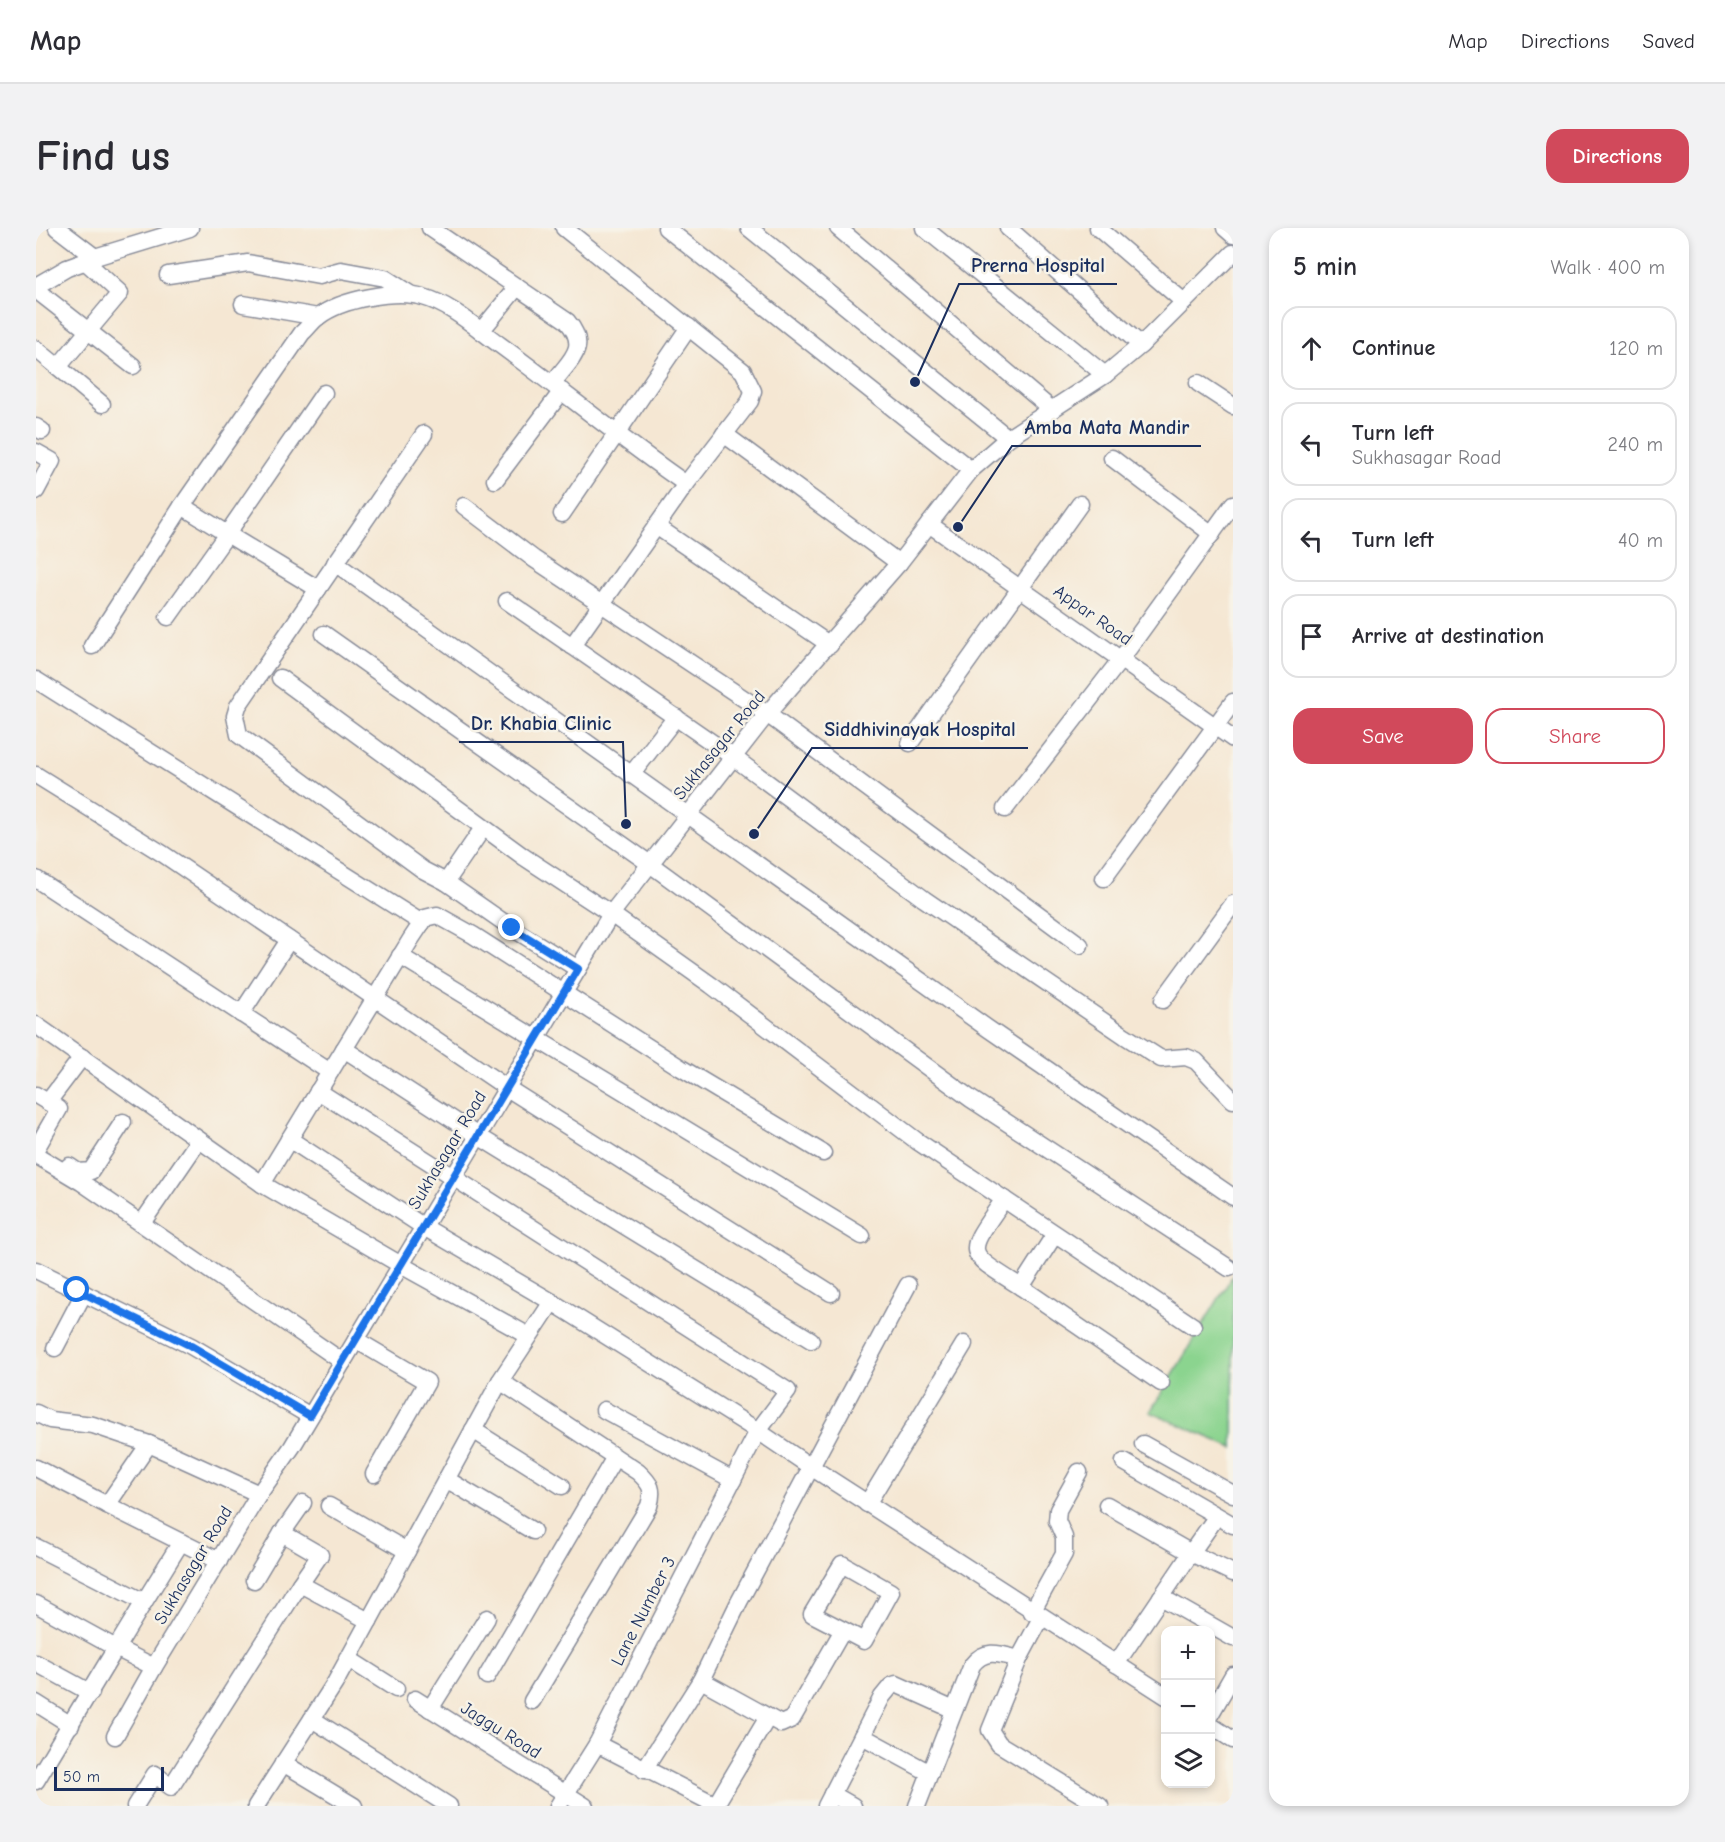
<!DOCTYPE html>
<html lang="en">
<head>
<meta charset="utf-8">
<style>
	:root { --surface:#fff; --page:#f2f2f3; --text:#2b2b33; --muted:#7c7c81; --line:#e1e1e2; --accent:#d1495b }
	body { margin:0; font-family:"Comic Neue",sans-serif; background:var(--page); color:var(--text) }
	.controls { position:absolute; right:18px; bottom:18px; display:grid; overflow:hidden; border-radius:12px; box-shadow:0 3px 9px #0003 }
	.controls button { width:54px; height:54px; display:grid; place-items:center; padding:0; border:0; border-bottom:2px solid var(--line); background:var(--surface); color:var(--text); font:30px sans-serif }
	.scale { position:absolute; left:18px; bottom:15px; width:110px; box-sizing:border-box; padding-left:6px; border:3px solid #1b2f5e; border-top:0; font-size:16px; line-height:21px; white-space:nowrap; color:#1b2f5e; -webkit-text-stroke:4px #f7f3e8; paint-order:stroke }
	.stop { position:absolute; width:18px; height:18px; margin:-14px; border:4px solid #1a73e8; border-radius:50%; background:#fff }
	.stop.end { background:#1a73e8; border-color:#fff; box-shadow:0 2px 6px #0008 }
	.list { margin:0; padding:0; list-style:none }
	h2 { display:flex; justify-content:space-between; align-items:center; height:78px; margin:0; padding:0 24px; font-size:26px }
	h2 small { font-size:20px; font-weight:400; color:var(--muted) }
	.list li { display:grid; grid-template-columns:39px 1fr auto; gap:18px; align-items:center; box-sizing:border-box; height:84px; margin:0 12px 12px; padding:0 12px; border:2px solid var(--line); border-radius:18px }
	.list b { display:block; font-size:22px; white-space:nowrap }
	.list p { margin:0; font-size:20px; white-space:nowrap; color:var(--muted) }
	.list em { font-size:20px; font-style:normal; color:var(--muted) }
	.actions { display:flex; gap:12px; padding:18px 24px }
	.actions a { flex:1; padding:14px 0; border:2px solid var(--accent); border-radius:18px; text-align:center; font-size:21px; color:var(--accent) }
	.actions .main { background:var(--accent); color:#fff }
	.icon { flex:none; width:33px; height:33px; fill:none; stroke:currentColor; stroke-width:2; stroke-linecap:round; stroke-linejoin:round }
	.map { position:relative; flex:none; width:1197px; height:1578px; overflow:hidden; border-radius:18px }
	header { display:flex; align-items:center; gap:36px; box-sizing:border-box; height:84px; padding:0 30px; background:var(--surface); border-bottom:2px solid var(--line) }
	header strong { font-size:28px }
	nav { display:flex; gap:33px; margin-inline-start:auto; font-size:21px }
	.intro { display:flex; align-items:center; justify-content:space-between; box-sizing:border-box; height:144px; padding:0 36px }
	h1 { margin:0; font-size:42px }
	.button { padding:15px 27px; border-radius:18px; background:var(--accent); color:#fff; font-size:21px; font-weight:700 }
	main { display:flex; gap:36px; padding:0 36px }
	aside { flex:1; background:var(--surface); border-radius:18px; box-shadow:0 3px 9px #0003 }
	.map>svg:first-child { display:block }
	.green { fill:#8bd48f; stroke:#538276; stroke-width:1.5 }
	.lines { fill:none; stroke-linecap:round; stroke-linejoin:round }
	.minor-casing { stroke:#888b98; stroke-width:19 }
	.minor { stroke:#fff; stroke-width:16 }
	.route { stroke:#1a73e8; stroke-width:8 }
	.labels { text-anchor:middle; stroke-width:5; stroke-linejoin:round; paint-order:stroke }
	.street-label { font-size:18px; fill:#1b2f5e; stroke:#f7f3e8 }
	.leader { fill:none; stroke:#1b2f5e; stroke-width:2 }
	.callout-dot { fill:#1b2f5e; stroke:#f7f3e8; stroke-width:2 }
	.callout-label { font-size:20px; text-anchor:middle; font-weight:bold; fill:#1b2f5e; stroke:#f7f3e8; stroke-width:5; stroke-linejoin:round; paint-order:stroke }
</style>
</head>
<body>
<header>
<strong>Map</strong>
<nav><a>Map</a><a>Directions</a><a>Saved</a></nav>
</header>
<div class="intro"><h1>Find us</h1><a class="button">Directions</a></div>
<main>
<div class="map">
<svg width="1197" height="1578" viewBox="0 0 1197 1578">
	<rect width="100%" height="100%" fill="#f7f3e8"/>
	<filter id="ink" filterUnits="userSpaceOnUse"><feTurbulence type="fractalNoise" baseFrequency=".0167" numOctaves="2"/><feDisplacementMap in="SourceGraphic" scale="12" xChannelSelector="R" yChannelSelector="G"/><feConvolveMatrix kernelMatrix="1 2 1 2 8 2 1 2 1" color-interpolation-filters="sRGB"/></filter>
	<filter id="wash" filterUnits="userSpaceOnUse"><feTurbulence type="fractalNoise" baseFrequency=".008" numOctaves="4" result="noise"/><feDisplacementMap in="SourceGraphic" scale="24" xChannelSelector="R" yChannelSelector="G"/><feGaussianBlur stdDeviation="1.35" result="paint"/><feColorMatrix in="noise" values="0 0 0 0 0 0 0 0 0 0 0 0 0 0 0 0 0 1.4 0 .05"/><feComposite in="paint" operator="in"/></filter>
	<g filter="url(#wash)">
		<rect width="100%" height="100%" fill="#f5e7d3"/>
		<path class="green" d="M1197 1047V1220L1114 1184Z"/>
	</g>
	<g filter="url(#ink)">
		<g class="lines">
			<defs>
				<g id="minor">
					<path d="M21 0 59 29 154 0"/>
					<path d="M394 0 531 93C554 120 534 131 517 155"/>
					<path d="M528 0 707 143 717 163 714 173 650 256 536 418"/>
					<path d="M630 0 935 242"/>
					<path d="M713 0 972 210"/>
					<path d="M802 0 1016 182"/>
					<path d="M888 0 1069 147"/>
					<path d="M972 0 1105 117"/>
					<path d="M1062 0 1148 74"/>
					<path d="M1189 0 1197 7"/>
					<path d="M49 33 84 65 22 139 66 176"/>
					<path d="M132 47 212 35 283 48 305 42 349 50 374 66"/>
					<path d="M0 58 31 40 59 30"/>
					<path d="M0 62 97 138"/>
					<path d="M207 76 282 89"/>
					<path d="M445 103 481 59"/>
					<path d="M0 121 22 139"/>
					<path d="M1162 155 1197 178"/>
					<path d="M0 199 6 203"/>
					<path d="M388 206 202 478 199 488 203 507 387 642 410 654 447 600"/>
					<path d="M688 206 863 335"/>
					<path d="M0 224 16 233 0 263"/>
					<path d="M1076 230 1176 306"/>
					<path d="M459 252 526 163"/>
					<path d="M146 278 191 306 288 165"/>
					<path d="M428 278 498 331 731 486 1044 717"/>
					<path d="M526 286 653 99"/>
					<path d="M893 296 1197 511"/>
					<path d="M620 298 794 417"/>
					<path d="M299 335 951 800 1197 969"/>
					<path d="M471 373 697 529 888 671 1089 808 1125 831 1150 829 1160 833 1197 872"/>
					<path d="M132 389 191 306 282 361"/>
					<path d="M288 406 614 636 935 871 1193 1040"/>
					<path d="M56 418 146 278 266 105C272 100 276 93 282 89 305 71 360 61 387 69 416 77 440 100 464 117 527 163 586 212 650 256"/>
					<path d="M244 450 488 629 575 686 675 757 881 913 1157 1098"/>
					<path d="M0 452 386 695"/>
					<path d="M874 515 1044 276"/>
					<path d="M0 547 127 626 471 860 795 1065"/>
					<path d="M595 547 640 489"/>
					<path d="M969 581 1085 431 1197 276"/>
					<path d="M1068 650 1197 474"/>
					<path d="M0 651 294 844"/>
					<path d="M410 654 476 700 542 741"/>
					<path d="M364 728 826 1008"/>
					<path d="M1127 772 1197 676"/>
					<path d="M205 786 253 712"/>
					<path d="M0 797 226 956 365 1037 493 1108"/>
					<path d="M308 821 442 908 775 1112"/>
					<path d="M282 863 752 1163 722 1203 561 1516 522 1578"/>
					<path d="M0 867 23 881 0 921"/>
					<path d="M12 874 46 829"/>
					<path d="M253 911 388 999 516 1074 722 1203 775 1239 872 1057"/>
					<path d="M0 927 45 954 307 1134"/>
					<path d="M33 938 42 944 55 943 87 894"/>
					<path d="M226 956 375 711 389 690 401 687 437 707 645 840 787 925"/>
					<path d="M968 971C929 1028 927 1022 985 1059"/>
					<path d="M106 995 163 912"/>
					<path d="M1019 1006 985 1059 1125 1155"/>
					<path d="M0 1042 155 1118 274 1188"/>
					<path d="M320 1112 391 1154 338 1246"/>
					<path d="M19 1120 48 1065"/>
					<path d="M464 1153 602 1244C615 1256 618 1261 613 1278L496 1473"/>
					<path d="M568 1182 697 1252"/>
					<path d="M0 1185 14 1192 57 1197 113 1216"/>
					<path d="M437 1202 526 1258"/>
					<path d="M1107 1216 1197 1266"/>
					<path d="M1088 1234 1197 1297"/>
					<path d="M0 1240 71 1277 113 1216 223 1266"/>
					<path d="M410 1251 497 1303"/>
					<path d="M831 1276 928 1116"/>
					<path d="M71 1277 183 1333"/>
					<path d="M1071 1277 1155 1325 1181 1288"/>
					<path d="M293 1278 371 1323"/>
					<path d="M0 1319 108 1374 80 1420 0 1376"/>
					<path d="M218 1352 246 1305"/>
					<path d="M264 1356 284 1327 246 1305 267 1275"/>
					<path d="M1125 1369 1197 1410"/>
					<path d="M108 1374 145 1314"/>
					<path d="M996 1384 1028 1326V1309L1021 1293 1022 1282 1043 1244"/>
					<path d="M1005 1390 983 1431 954 1502 963 1516 1064 1578"/>
					<path d="M311 1430 360 1461"/>
					<path d="M0 1435 55 1465"/>
					<path d="M1080 1436 1155 1325 1197 1345"/>
					<path d="M451 1448 579 1229"/>
					<path d="M665 1452 745 1496 756 1491 807 1402 776 1386 806 1336 855 1364 828 1413 807 1402"/>
					<path d="M379 1471 549 1578"/>
					<path d="M0 1475 35 1497"/>
					<path d="M394 1481 451 1390"/>
					<path d="M1174 1487 1197 1447"/>
					<path d="M276 1491 413 1578"/>
					<path d="M1174 1497 1197 1512"/>
					<path d="M79 1508 118 1439"/>
					<path d="M826 1508 894 1545"/>
					<path d="M561 1516 680 1577"/>
					<path d="M247 1535 318 1578"/>
					<path d="M608 1542 665 1452 703 1374 775 1239 1130 1468"/>
					<path d="M0 1553 80 1420 118 1439 223 1266 256 1219 575 686 731 486 863 335 935 242 972 210 1069 147 1105 117 1197 25"/>
					<path d="M796 1566 817 1578"/>
					<path d="M99 1578 119 1546 135 1559 264 1356 333 1393"/>
					<path d="M220 1578 299 1455 464 1153 516 1074"/>
					<path d="M679 1578 732 1489"/>
					<path d="M790 1578 846 1469 855 1458 860 1456 918 1482"/>
					<path d="M881 1578 936 1437C949 1420 964 1426 983 1431"/>
				</g>
			</defs>
			<use href="#minor" class="minor-casing"/>
			<use href="#minor" class="minor"/>
		</g>
	</g>
	<g class="lines" filter="url(#ink)">
		<path class="route" d="M41 1062 155 1118 274 1188 542 741 476 700"/>
	</g>
	<g class="labels">
		<g class="street-label">
			<text transform="translate(1057 387) rotate(35)" y="6">Appar Road</text>
			<text transform="translate(683 517) rotate(-51)" y="6">Sukhasagar Road</text>
			<text transform="translate(411 922) rotate(-59)" y="6">Sukhasagar Road</text>
			<text transform="translate(157 1337) rotate(-59)" y="6">Sukhasagar Road</text>
			<text transform="translate(607 1383) rotate(-63)" y="6">Lane Number 3</text>
			<text transform="translate(465 1502) rotate(32)" y="6">Jaggu Road</text>
		</g>
	</g>
	<path class="leader" d="M879 154L923 56H1081M922 299L976 218H1165M590 596L587 514H423M718 606L776 520H992"/>
	<g class="callout-dot">
		<circle cx="879" cy="154" r="6"/>
		<circle cx="922" cy="299" r="6"/>
		<circle cx="590" cy="596" r="6"/>
		<circle cx="718" cy="606" r="6"/>
	</g>
	<g class="callout-label">
		<text x="1002" y="44">Prerna Hospital</text>
		<text x="1071" y="206">Amba Mata Mandir</text>
		<text x="505" y="502">Dr. Khabia Clinic</text>
		<text x="884" y="508">Siddhivinayak Hospital</text>
	</g>
</svg>
<div class="controls">
<button>+</button>
<button>−</button>
<button><svg class="icon" aria-label="layers" viewBox="0 0 24 24"><path d="M12 4l9 5-9 5-9-5zM3 14l9 5 9-5"/></svg></button>
</div>
<div class="scale">50 m</div>
<div class="stop" style="left:41px;top:1062px"></div>
<div class="stop end" style="left:476px;top:700px"></div>
</div>
<aside>
<h2>5 min<small>Walk · 400 m</small></h2>
<ul class="list">
<li><svg class="icon" aria-label="ahead" viewBox="0 0 24 24"><path d="M12 20V5M6 11l6-6 6 6"/></svg><div><b>Continue</b></div><em>120 m</em></li>
<li><svg class="icon" aria-label="left" viewBox="0 0 24 24"><path d="M17 20v-9H6M10 6l-5 5 5 5"/></svg><div><b>Turn left</b><p>Sukhasagar Road</p></div><em>240 m</em></li>
<li><svg class="icon" aria-label="left" viewBox="0 0 24 24"><path d="M17 20v-9H6M10 6l-5 5 5 5"/></svg><div><b>Turn left</b></div><em>40 m</em></li>
<li><svg class="icon" aria-label="arrive" viewBox="0 0 24 24"><path d="M6 21V4h12l-3 4 3 4H6"/></svg><div><b>Arrive at destination</b></div></li>
</ul>
<div class="actions"><a class="main">Save</a><a>Share</a></div>
</aside>
</main>
</body>
</html>
